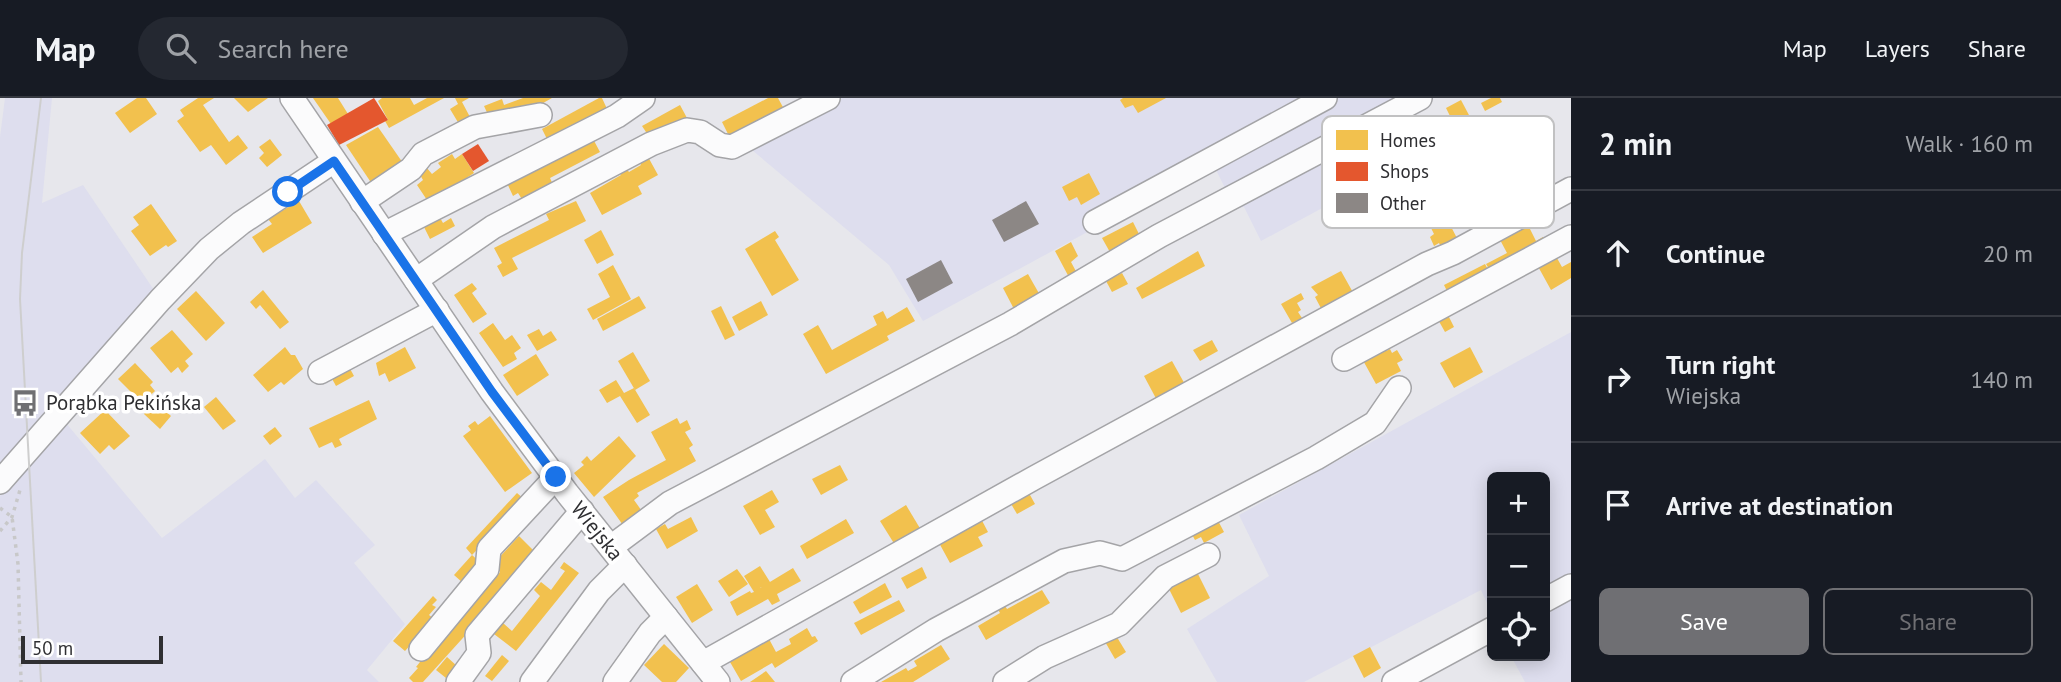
<!DOCTYPE html>
<html lang="en">
<head>
<meta charset="utf-8">
<style>
	:root { --surface:#171b24; --page:#242831; --text:#f1f3f6; --muted:#9ea1a6; --line:#363941; --accent:#6f6f73 }
	body { margin:0; font-family:"PT Sans",sans-serif; background:var(--page); color:var(--text) }
	.controls { position:absolute; right:21px; bottom:21px; display:grid; overflow:hidden; border-radius:10px; box-shadow:0 4px 18px #0003 }
	.controls button { width:63px; height:63px; display:grid; place-items:center; padding:0; border:0; border-bottom:2px solid var(--line); background:var(--surface); color:var(--text); font:35px sans-serif }
	.scale { position:absolute; left:21px; bottom:18px; width:142px; box-sizing:border-box; padding-left:7px; border:4px solid #2f2f32; border-top:0; font-size:19px; line-height:24px; white-space:nowrap; color:#2f2f32; -webkit-text-stroke:5px #fff; paint-order:stroke }
	.stop { position:absolute; width:21px; height:21px; margin:-16px; border:5px solid #1a73e8; border-radius:50%; background:#fff }
	.stop.end { background:#1a73e8; border-color:#fff; box-shadow:0 2px 7px #0008 }
	.list { margin:0; padding:0; list-style:none }
	h2 { display:flex; justify-content:space-between; align-items:center; height:91px; margin:0; padding:0 28px; font-size:30px }
	h2 small { font-size:23px; font-weight:400; color:var(--muted) }
	.list li { display:grid; grid-template-columns:46px 1fr auto; gap:21px; align-items:center; box-sizing:border-box; height:126px; padding:0 28px; border-top:2px solid var(--line) }
	.list b { display:block; font-size:26px; white-space:nowrap }
	.list p { margin:0; font-size:23px; white-space:nowrap; color:var(--muted) }
	.list em { font-size:23px; font-style:normal; color:var(--muted) }
	.actions { display:flex; gap:14px; padding:21px 28px }
	.actions a { flex:1; padding:16px 0; border:2px solid var(--accent); border-radius:10px; text-align:center; font-size:24px; color:var(--accent) }
	.actions .main { background:var(--accent); color:#fff }
	.icon { flex:none; width:38px; height:38px; fill:none; stroke:currentColor; stroke-width:2; stroke-linecap:round; stroke-linejoin:round }
	.map { position:relative; flex:none; width:1571px; height:584px; overflow:hidden }
	header { display:flex; align-items:center; gap:42px; box-sizing:border-box; height:98px; padding:0 35px; background:var(--surface); border-bottom:2px solid var(--line) }
	header strong { font-size:33px }
	nav { display:flex; gap:38px; margin-inline-start:auto; font-size:24px }
	.search { width:490px; height:63px; background:var(--page); display:flex; align-items:center; gap:18px; box-sizing:border-box; padding:0 24px; border-radius:38px; color:var(--muted); font-size:26px }
	main { display:flex }
	aside { flex:1; background:var(--surface) }
	.map>svg:first-child { display:block }
	.green { fill:#dedeee }
	.homes { fill:#f2c14e }
	.shops { fill:#e4572e }
	.building { fill:#8c8785 }
	.lines { fill:none; stroke-linecap:round; stroke-linejoin:round }
	.minor-casing { stroke:#a4a4a7; stroke-width:26 }
	.path { stroke:#c8c8c9; stroke-width:3.5; stroke-dasharray:3.5 5; stroke-linecap:butt }
	.minor { stroke:#fbfbfc; stroke-width:23 }
	.tram { stroke:#cecece; stroke-width:2 }
	.route { stroke:#1a73e8; stroke-width:9 }
	.labels { text-anchor:middle; stroke-width:7; stroke-linejoin:round; paint-order:stroke }
	.poi-label { font-size:21px; fill:#2f2f32; stroke:#fff; text-anchor:start }
	.street-label { font-size:21px; fill:#2f2f32; stroke:#fff }
	.key { fill:#fff; stroke:#c1c1c2; stroke-width:2 }
	.key-label { font-size:19px; fill:#2f2f32 }
</style>
</head>
<body>
<header>
<strong>Map</strong>
<div class="search"><svg class="icon" aria-label="search" viewBox="0 0 24 24"><circle cx="10" cy="10" r="6"/><path d="M15 15l6 6"/></svg>Search here</div>
<nav><a>Map</a><a>Layers</a><a>Share</a></nav>
</header>
<main>
<div class="map">
<svg width="1571" height="584" viewBox="0 0 1571 584">
	<rect width="100%" height="100%" fill="#e7e7ec"/>
	<g class="green">
		<path d="M5 0H52L42 105 83 87 156 195 0 367V39Z"/>
		<path d="M842 0H1434L1381 27 1402 67 1261 143 1244 109 1235 110 1213 66 923 223 889 167 752 52Z"/>
		<path d="M1571 234V584H1525L1511 558H1545V379H1492V516L1481 492 1304 584H1217L1187 531 1269 478 1239 417Z"/>
		<path d="M66 325 162 440 265 361 295 400 316 382 375 447 354 465 405 526 367 572 379 584H0V398Z"/>
	</g>
	<g class="homes">
		<path d="M137 0H146L157 16 130 35 115 15Z"/>
		<path d="M198 0H214L203 7 229 44 238 37 248 50 226 67 211 47 200 54 177 23 184 18 180 12Z"/>
		<path d="M234 0H268L248 14Z"/>
		<path d="M313 0H338L348 16 331 26Z"/>
		<path d="M382 0H410L414 7 427 0H444L389 30 385 23 388 22 378 3Z"/>
		<path d="M455 0H469L462 4 470 19 459 26 450 11 458 6Z"/>
		<path d="M523 0H552L527 14 491 23 484 8 502 1 504 7Z"/>
		<path d="M599 0H602L608 13 549 45 542 31Z"/>
		<path d="M768 0H778L785 13 730 40 722 24Z"/>
		<path d="M1123 0H1166L1138 15 1133 7 1125 10 1120 2Z"/>
		<path d="M1491 0H1500L1502 4 1485 13 1481 5Z"/>
		<path d="M1461 2 1470 19 1455 28 1446 10Z"/>
		<path d="M680 7 687 20 650 40 642 28Z"/>
		<path d="M378 29 405 68 372 86 346 47Z"/>
		<path d="M592 39 600 54 550 80 554 89 525 106 518 95 513 98 507 85 558 59 561 60 573 54 571 51Z"/>
		<path d="M270 41 282 57 267 69 259 60 264 55 259 49Z"/>
		<path d="M452 56 455 61 462 56 474 75 429 105 417 87 423 82 419 75 426 69 432 76 441 69 438 65Z"/>
		<path d="M647 57 658 77 638 88 642 96 602 117 590 95 621 77 618 72 624 68 629 74 641 67 638 62Z"/>
		<path d="M1089 75 1100 96 1081 107 1077 99 1069 103 1062 89Z"/>
		<path d="M299 103 312 125 263 155 252 139 272 126 268 121Z"/>
		<path d="M576 103 586 123 512 160 518 171 503 179 497 168 502 165 494 150 549 122 546 116Z"/>
		<path d="M151 106 177 143 168 149 166 147 150 158 131 133 139 127 133 119Z"/>
		<path d="M1445 117 1460 146 1444 155 1439 145 1434 148 1430 139 1434 136 1429 126Z"/>
		<path d="M439 118 443 125 451 120 455 128 430 141 423 127Z"/>
		<path d="M1526 123 1536 143 1543 139 1547 147 1492 176 1486 166 1507 155 1498 138Z"/>
		<path d="M1133 124 1141 140 1111 156 1102 140Z"/>
		<path d="M601 132 614 157 597 166 584 142Z"/>
		<path d="M775 133 779 139 775 142 799 182 772 198 745 151Z"/>
		<path d="M1071 144 1078 158 1071 164 1079 179 1071 183 1055 153Z"/>
		<path d="M1198 153 1205 168 1142 201 1136 190Z"/>
		<path d="M1553 153 1562 169 1571 164V180L1551 192 1535 163Z"/>
		<path d="M1485 166 1491 177 1450 199 1444 187Z"/>
		<path d="M613 167 631 201 593 222 587 211 610 199 598 176Z"/>
		<path d="M1341 173 1355 198 1323 214 1315 199 1318 197 1311 189Z"/>
		<path d="M1122 175 1128 186 1112 194 1106 183Z"/>
		<path d="M1028 176 1041 199 1015 213 1003 190Z"/>
		<path d="M472 185 477 191 472 195 487 216 473 225 454 197Z"/>
		<path d="M263 192 289 224 280 231 260 207 256 211 250 204Z"/>
		<path d="M196 193 225 225 206 243 177 211Z"/>
		<path d="M1301 195 1304 201 1297 205 1301 212 1298 214 1302 220 1292 225 1281 206Z"/>
		<path d="M639 198 646 210 603 233 597 221Z"/>
		<path d="M761 203 768 217 739 233 732 219Z"/>
		<path d="M721 208 735 237 725 242 711 213Z"/>
		<path d="M907 209 915 223 887 238 889 242 826 276 803 236 818 227 832 252 877 227 873 218 883 213 887 221Z"/>
		<path d="M1446 213 1454 229 1445 234 1436 218Z"/>
		<path d="M493 225 505 242 512 237 521 250 514 255 517 261 503 269 479 235Z"/>
		<path d="M539 231 543 238 551 233 557 242 537 253 527 237Z"/>
		<path d="M172 232 193 256 185 263 189 268 182 275 178 269 171 275 150 250Z"/>
		<path d="M1212 242 1218 253 1200 263 1193 252Z"/>
		<path d="M285 249 291 257H295L303 271 284 287 281 284 268 294 253 277Z"/>
		<path d="M405 249 416 270 389 284 385 275 379 278 376 265Z"/>
		<path d="M1384 249 1386 253 1390 251 1392 255 1397 252 1403 262 1397 265 1401 273 1376 286 1360 257Z"/>
		<path d="M1470 249 1483 274 1454 290 1440 265Z"/>
		<path d="M633 254 650 283 635 292 618 263Z"/>
		<path d="M536 256 549 277 517 298 503 277Z"/>
		<path d="M1172 263 1187 290 1159 306 1144 278Z"/>
		<path d="M135 265 153 284 150 287 155 293 142 305 118 281Z"/>
		<path d="M348 267 354 278 336 288 330 277Z"/>
		<path d="M616 282 624 295 634 290 650 317 637 325 620 298 607 305 599 292Z"/>
		<path d="M216 299 236 323 223 332 204 309Z"/>
		<path d="M369 302 377 321 339 341 342 347 335 350 332 344 319 350 309 330Z"/>
		<path d="M155 304 171 318 160 331 144 316Z"/>
		<path d="M105 312 130 338 114 352 109 347 100 356 80 335Z"/>
		<path d="M490 318 532 375 505 394 463 338 471 332 468 328 475 323 478 327Z"/>
		<path d="M677 320 680 326 687 322 691 331 685 334 693 347 689 350 696 363 637 395 639 398 634 402 644 416 625 430 603 399 629 382 666 362 651 334Z"/>
		<path d="M275 329 282 338 270 347 263 338Z"/>
		<path d="M619 338 636 358 594 399 574 375 584 367 581 364 587 358 591 363Z"/>
		<path d="M840 367 848 382 821 397 812 381Z"/>
		<path d="M1025 388 1035 406 1017 416 1007 399Z"/>
		<path d="M772 392 779 404 765 412 775 429 760 437 743 408Z"/>
		<path d="M517 395 525 402 472 457 466 450Z"/>
		<path d="M906 407 921 432 895 447 880 423Z"/>
		<path d="M978 415 988 434 978 439 983 448 950 465 938 443Z"/>
		<path d="M1215 417 1224 434 1204 445 1201 439 1195 442 1189 431Z"/>
		<path d="M691 419 698 433 667 451 656 431 665 426 668 431Z"/>
		<path d="M846 421 854 435 807 461 800 448Z"/>
		<path d="M519 438 538 457 423 584H413L409 580 418 570 416 569 482 485 487 489 495 481 500 474 497 470 499 467 496 463Z"/>
		<path d="M472 457 481 465 463 485 454 477Z"/>
		<path d="M564 464 579 475 516 553 494 536 503 525 512 533 540 498 534 492 541 484 551 492 565 473 560 470Z"/>
		<path d="M760 468 770 484 760 490 793 470 801 483 777 496 780 503 772 507 768 501 737 518 730 504 750 493 751 495 754 494 744 478Z"/>
		<path d="M922 469 927 480 907 491 901 480Z"/>
		<path d="M737 471 748 486 729 499 718 483Z"/>
		<path d="M1197 474 1210 500 1181 515 1168 489Z"/>
		<path d="M885 485 892 499 860 516 853 504Z"/>
		<path d="M697 486 713 512 692 525 676 499Z"/>
		<path d="M1042 492 1050 505 986 542 978 528 1000 515 997 510 1004 506 1007 511Z"/>
		<path d="M433 498 437 502 432 507 436 509 429 517 434 521 405 553 393 543Z"/>
		<path d="M899 502 905 513 861 537 854 525Z"/>
		<path d="M807 530 812 539 815 538 818 543 775 570 772 565 741 583 730 564 769 541 776 554 791 546 789 541Z"/>
		<path d="M1115 536 1126 554 1115 561 1104 542Z"/>
		<path d="M664 546 689 570 676 584H662L644 567Z"/>
		<path d="M941 547 950 561 913 584H881L906 570 908 573 917 568 914 563Z"/>
		<path d="M1370 549 1381 570 1364 580 1353 558Z"/>
		<path d="M502 557 509 563 492 583 485 578Z"/>
		<path d="M447 559 457 568 446 580 436 572Z"/>
		<path d="M766 573 775 584H750Z"/>
	</g>
	<g class="shops">
		<path d="M374 0 388 22 339 47 327 27Z"/>
		<path d="M478 46 489 63 473 73 462 56Z"/>
	</g>
	<g class="building">
		<path d="M1026 103 1039 126 1004 144 992 122Z"/>
		<path d="M941 162 953 185 918 204 906 181Z"/>
	</g>
	<g class="lines">
		<defs>
			<g id="minor">
				<path d="M292 0 492 294 567 395 718 584"/>
				<path d="M362 104 411 71 423 56 475 29 540 17"/>
				<path d="M1095 124 1325 0"/>
				<path d="M384 136 617 18 643 0"/>
				<path d="M416 182 493 129 651 46 687 32 700 34 720 47 732 49 828 0"/>
				<path d="M1344 261 1571 139"/>
				<path d="M320 274 437 212"/>
				<path d="M0 384 160 202 209 151 241 125 334 63"/>
				<path d="M611 449 670 405 1010 226 1159 138 1420 0"/>
				<path d="M1545 502 1571 488"/>
				<path d="M421 551 487 471 489 451 556 379"/>
				<path d="M703 565 1034 380 1427 166 1453 155 1571 91"/>
				<path d="M458 584 479 555 477 537 582 413"/>
				<path d="M532 584 599 493 625 467"/>
				<path d="M615 584 650 535 666 519"/>
				<path d="M853 584 936 532 1064 463 1100 455 1122 461 1316 360 1375 325 1399 290"/>
				<path d="M1005 584 1045 559 1119 526 1165 479 1208 457"/>
				<path d="M1394 584 1492 531"/>
			</g>
		</defs>
		<use href="#minor" class="minor-casing"/>
		<g class="path">
			<path d="M0 410 12 419 18 466 21 584"/>
			<path d="M0 433 12 419 20 392"/>
		</g>
		<use href="#minor" class="minor"/>
		<path class="tram" d="M41 584 20 201 22 155 41 0"/>
	</g>
	<g class="lines">
		<path class="route" d="M288 94 334 63 492 294 556 379"/>
	</g>
	<defs>
		<symbol id="bus-bare" viewBox="-9 -9 18 18"><path d="M-5-6H5V4H4V6H2V4H-2V6H-4V4H-5ZM-3.5-4V0h7V-4ZM-3.5 1.2v1.5H-2V1.2ZM2 1.2v1.5H3.5V1.2Z" fill="#6f6f73" stroke="#fff" stroke-width="2.5" paint-order="stroke"/></symbol>
	</defs>
	<g fill-rule="evenodd">
		<use href="#bus-bare" x="6" y="286" width="38" height="38"/>
	</g>
	<g class="labels">
		<g class="poi-label">
			<text x="46" y="312">Porąbka Pekińska</text>
		</g>
		<g class="street-label">
			<text transform="translate(597 433) rotate(51)" y="7">Wiejska</text>
		</g>
	</g>
	<rect x="1322" y="18" width="232" height="112" rx="10" class="key"/>
	<rect x="1336" y="32" width="32" height="20" fill="#f2c14e"/>
	<rect x="1336" y="64" width="32" height="19" fill="#e4572e"/>
	<rect x="1336" y="95" width="32" height="20" fill="#8c8785"/>
	<g class="key-label">
		<text x="1380" y="49">Homes</text>
		<text x="1380" y="80">Shops</text>
		<text x="1380" y="112">Other</text>
	</g>
</svg>
<div class="controls">
<button>+</button>
<button>−</button>
<button><svg class="icon" aria-label="locate" viewBox="0 0 24 24"><circle cx="12" cy="12" r="6"/><path d="M12 2v4M12 18v4M2 12h4M18 12h4"/></svg></button>
</div>
<div class="scale">50 m</div>
<div class="stop" style="left:288px;top:94px"></div>
<div class="stop end" style="left:556px;top:379px"></div>
</div>
<aside>
<h2>2 min<small>Walk · 160 m</small></h2>
<ul class="list">
<li><svg class="icon" aria-label="ahead" viewBox="0 0 24 24"><path d="M12 20V5M6 11l6-6 6 6"/></svg><div><b>Continue</b></div><em>20 m</em></li>
<li><svg class="icon" aria-label="right" viewBox="0 0 24 24"><path d="M7 20v-9h11M14 6l5 5-5 5"/></svg><div><b>Turn right</b><p>Wiejska</p></div><em>140 m</em></li>
<li><svg class="icon" aria-label="arrive" viewBox="0 0 24 24"><path d="M6 21V4h12l-3 4 3 4H6"/></svg><div><b>Arrive at destination</b></div></li>
</ul>
<div class="actions"><a class="main">Save</a><a>Share</a></div>
</aside>
</main>
</body>
</html>
